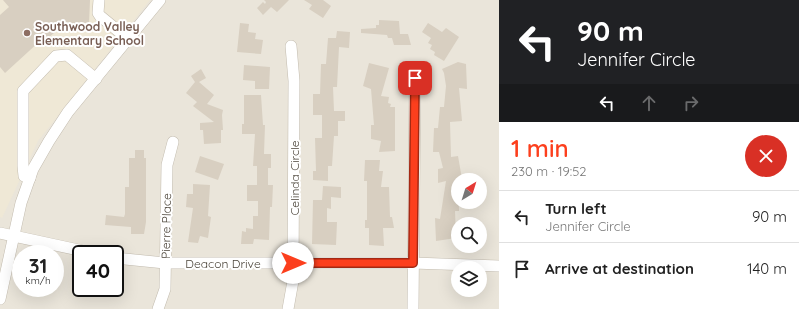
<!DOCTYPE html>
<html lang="en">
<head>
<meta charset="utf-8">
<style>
  body { margin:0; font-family:Quicksand,sans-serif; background:#f2f2f2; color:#222; height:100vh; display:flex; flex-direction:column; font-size:15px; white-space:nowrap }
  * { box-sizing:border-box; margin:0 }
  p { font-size:13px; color:#767676 }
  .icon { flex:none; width:22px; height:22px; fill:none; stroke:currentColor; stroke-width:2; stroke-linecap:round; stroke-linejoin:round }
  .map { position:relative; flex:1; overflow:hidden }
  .sheet { display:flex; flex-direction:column; background:#fff; width:300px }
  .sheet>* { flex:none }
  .banner { background:#202124; color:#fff; overflow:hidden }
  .needle { width:26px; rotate:38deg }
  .buttons { position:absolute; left:451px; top:173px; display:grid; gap:8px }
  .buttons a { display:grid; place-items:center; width:36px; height:36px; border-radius:50%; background:#fff; box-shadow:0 4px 16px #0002; font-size:20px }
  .speed { position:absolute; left:12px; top:245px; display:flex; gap:8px; font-size:20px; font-weight:700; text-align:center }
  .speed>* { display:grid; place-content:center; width:52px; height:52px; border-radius:50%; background:#fff; box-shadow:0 4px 16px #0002; line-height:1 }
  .speed small { font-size:10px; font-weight:400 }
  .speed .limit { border:2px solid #111; border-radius:6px; background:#fff; color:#111 }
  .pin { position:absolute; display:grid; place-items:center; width:34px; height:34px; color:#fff; margin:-17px; border-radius:8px; box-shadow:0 2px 6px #0006 }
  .me { position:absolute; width:44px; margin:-22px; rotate:90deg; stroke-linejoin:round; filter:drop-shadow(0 0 3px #0008) }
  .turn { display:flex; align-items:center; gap:14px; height:84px; padding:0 12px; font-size:18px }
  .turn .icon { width:52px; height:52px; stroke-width:2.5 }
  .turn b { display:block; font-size:28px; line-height:34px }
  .lanes { display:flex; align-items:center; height:38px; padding:0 12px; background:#0003; justify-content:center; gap:20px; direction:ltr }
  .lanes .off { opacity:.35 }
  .round { display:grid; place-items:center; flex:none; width:42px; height:42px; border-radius:21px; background:#f2f2f2 }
  .headline { display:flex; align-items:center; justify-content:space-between; height:68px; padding:0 12px }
  h1 { font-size:24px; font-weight:600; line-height:30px; color:#fc3f1d }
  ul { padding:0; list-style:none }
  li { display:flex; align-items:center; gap:12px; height:52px; padding:0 12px; border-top:1px solid #e0e0e0 }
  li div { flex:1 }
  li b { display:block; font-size:15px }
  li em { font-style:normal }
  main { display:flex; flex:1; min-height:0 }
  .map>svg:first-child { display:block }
</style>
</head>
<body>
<main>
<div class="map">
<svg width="499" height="309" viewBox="0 0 499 309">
  <rect width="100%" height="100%" fill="#f6f3ec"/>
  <path fill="#eae5da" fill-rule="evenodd" d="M0,0h499v309h-499zM458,180h22v22h-22zM458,224h22v22h-22zM21,254h34v34h-34zM81,254h34v34h-34zM458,268h22v22h-22z"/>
  <polygon fill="#efe8d6" points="0,0 150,0 38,141 2,218 0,217"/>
  <g fill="#d8cfc1">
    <polygon points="3,0 90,0 89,25 65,24 43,42 40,41 5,73 0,67 0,15 9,7"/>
    <polygon points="264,0 289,0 277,12 271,7 263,15 257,8 263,2 265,4 266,2"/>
    <polygon points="304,0 323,0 331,6 323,18 309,9 312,5"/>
    <polygon points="379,20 399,21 400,34 408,34 411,45 394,45 392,38 388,38 387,35 361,33 361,29 376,28 376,25 379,25"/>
    <polygon points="240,23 249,24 248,32 256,33 255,39 263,40 261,54 237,52"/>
    <polygon points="428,23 442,32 446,28 459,37 444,61 434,55 435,52 430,49 432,45 428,43 431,38 422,32"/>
    <polygon points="337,31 350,32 349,48 339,47 337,87 333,87 334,111 345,111 345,121 338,121 338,136 334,136 332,166 328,166 328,181 313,180 313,171 316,171 315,138 322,138 322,115 313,115 313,94 320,94 321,64 326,64 328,38 336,38"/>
    <polygon points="458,62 466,64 467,89 459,88 462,121 450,122 451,157 458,156 462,179 458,180 459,211 455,211 456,238 436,241 435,218 440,219 446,181 438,183 438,169 443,168 439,152 433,152 434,128 438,128 440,107 444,107 446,86 444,73 442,69"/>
    <polygon points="369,63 389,68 381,96 389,97 388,103 391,104 390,107 395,107 395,151 379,152 381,141 371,139 371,125 374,125 371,89 363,86"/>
    <polygon points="244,65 270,67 269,89 255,89 255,81 243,80"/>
    <polygon points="201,69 206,78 199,82 214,95 207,104 223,110 222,115 223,130 221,130 221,143 204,144 203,130 200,130 200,123 214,122 193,106 197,102 186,93 195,82 191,76"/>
    <polygon points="244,95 261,95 263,125 265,125 264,154 271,154 271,168 268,168 268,185 273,185 272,207 270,207 269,240 254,239 253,244 241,244 242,231 246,232 246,228 253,229 253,216 258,216 258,201 247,201 247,185 257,185 257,166 253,166 255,134 242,134 242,124 244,124"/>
    <polygon points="135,150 144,150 144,158 146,158 146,222 144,234 131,234 131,227 105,225 106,215 124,217 125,214 125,187 129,187 129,158 135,158"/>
    <polygon points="200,156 224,164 218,180 195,172"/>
    <polygon points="365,160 380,160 379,171 383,171 381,187 389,187 390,217 392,217 394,228 383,228 384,246 369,245 369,228 365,228 365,220 367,220 367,181 364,181"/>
    <polygon points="193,184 210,185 208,216 211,217 208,238 200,236 198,243 188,242 193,208 186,207 187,194 193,194"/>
    <polygon points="323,186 341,187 341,198 331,197 331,209 327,208 327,222 337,222 336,245 312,244 313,200 322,200"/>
  </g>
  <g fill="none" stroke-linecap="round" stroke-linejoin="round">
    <g stroke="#c2bbae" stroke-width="12">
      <g id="minor">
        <polyline points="99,0 98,13 100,16 128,39"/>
        <polyline points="30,178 24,176 23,166 23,91 56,56 67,55 96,79"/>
        <polyline points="0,233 97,254"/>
        <polyline points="115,258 165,263 413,263 499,266"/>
        <polyline points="0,299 21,203 33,169 49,141 68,112 160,0"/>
        <polyline points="158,309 165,289 167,165 173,142"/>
        <polyline points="288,309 293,281 294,81 291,46"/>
        <polyline points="413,309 415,78"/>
      </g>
    </g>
    <use href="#minor" stroke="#fff" stroke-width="11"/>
  </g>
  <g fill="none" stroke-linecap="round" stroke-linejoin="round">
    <g stroke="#a42913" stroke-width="10">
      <polyline id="route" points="293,263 413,263 415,78"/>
    </g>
    <use href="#route" stroke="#fc3f1d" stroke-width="7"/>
  </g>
  <circle fill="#8d6e63" stroke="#fff" stroke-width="1.5" cx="27" cy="33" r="4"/>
  <g text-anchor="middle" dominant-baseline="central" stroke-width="4" stroke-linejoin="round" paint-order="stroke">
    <g font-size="12" font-weight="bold" fill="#785e54" stroke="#fff" text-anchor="start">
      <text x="35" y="26">Southwood Valley<tspan x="35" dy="14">Elementary School</tspan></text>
    </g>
    <g font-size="12" fill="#4b4439" stroke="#fff">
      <text transform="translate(294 178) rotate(-90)">Celinda Circle</text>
      <text transform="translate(166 226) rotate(-89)">Pierre Place</text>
      <text x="223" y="263">Deacon Drive</text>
    </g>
  </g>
</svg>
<div class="buttons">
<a><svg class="needle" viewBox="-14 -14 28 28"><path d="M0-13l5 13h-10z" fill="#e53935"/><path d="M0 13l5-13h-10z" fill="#767676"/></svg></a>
<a><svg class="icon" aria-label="search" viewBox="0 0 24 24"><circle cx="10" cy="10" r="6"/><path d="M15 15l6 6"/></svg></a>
<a><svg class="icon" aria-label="layers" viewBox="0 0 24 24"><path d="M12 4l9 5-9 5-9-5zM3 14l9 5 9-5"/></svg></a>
</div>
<div class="speed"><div>31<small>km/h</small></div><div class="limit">40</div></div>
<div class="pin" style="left:415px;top:78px;background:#d93025"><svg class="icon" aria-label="arrive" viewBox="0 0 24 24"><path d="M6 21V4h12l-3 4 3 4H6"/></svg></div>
<svg class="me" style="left:293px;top:263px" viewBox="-20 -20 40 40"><circle r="19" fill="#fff"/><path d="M0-13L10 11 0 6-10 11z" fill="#fc3f1d"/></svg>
</div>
<section class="sheet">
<div class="banner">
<div class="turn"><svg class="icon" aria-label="left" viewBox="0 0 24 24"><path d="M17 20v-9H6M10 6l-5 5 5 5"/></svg><div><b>90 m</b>Jennifer Circle</div></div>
<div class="lanes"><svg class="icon" aria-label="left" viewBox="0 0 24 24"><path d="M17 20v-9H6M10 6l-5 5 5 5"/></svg><svg class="icon off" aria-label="ahead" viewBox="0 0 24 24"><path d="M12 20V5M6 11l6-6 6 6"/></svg><svg class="icon off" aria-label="right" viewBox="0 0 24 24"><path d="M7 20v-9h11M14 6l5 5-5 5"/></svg></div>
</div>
<div class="headline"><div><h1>1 min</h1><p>230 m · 19:52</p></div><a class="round" style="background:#d93025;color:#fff"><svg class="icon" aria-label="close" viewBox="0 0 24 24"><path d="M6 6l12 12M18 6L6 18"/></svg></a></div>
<ul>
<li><svg class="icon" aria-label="left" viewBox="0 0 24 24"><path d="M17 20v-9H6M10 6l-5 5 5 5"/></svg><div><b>Turn left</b><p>Jennifer Circle</p></div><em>90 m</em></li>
<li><svg class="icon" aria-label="arrive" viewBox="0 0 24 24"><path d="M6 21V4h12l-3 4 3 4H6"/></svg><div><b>Arrive at destination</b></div><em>140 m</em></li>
</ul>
</section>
</main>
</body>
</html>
